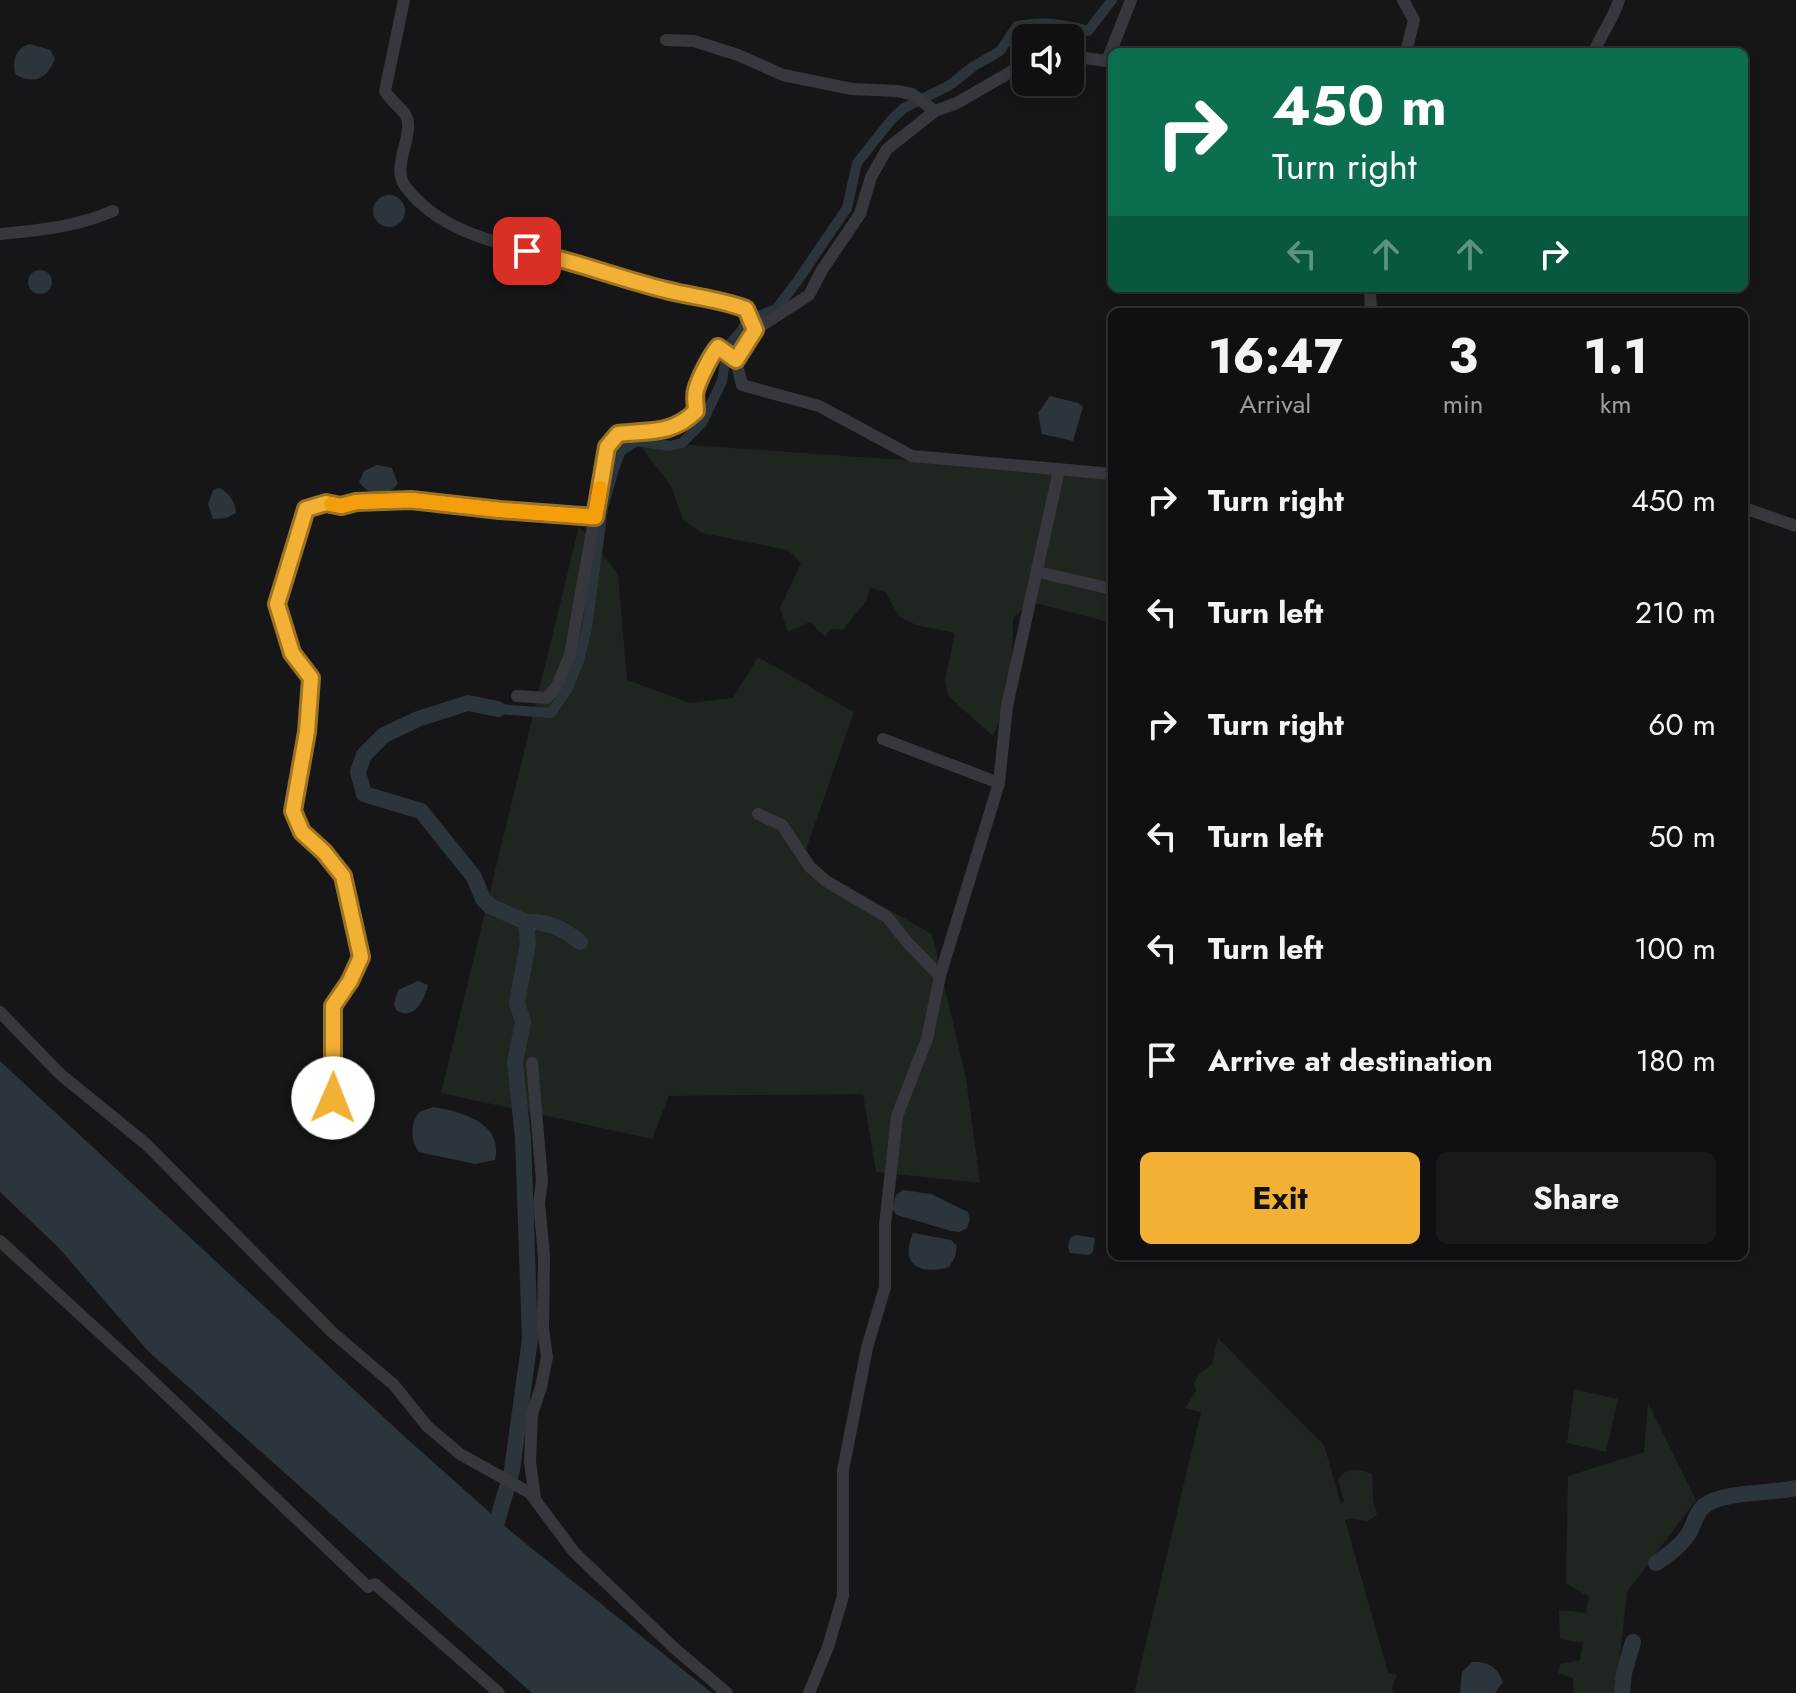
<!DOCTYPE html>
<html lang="en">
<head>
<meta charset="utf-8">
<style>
  body { margin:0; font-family:Jost,sans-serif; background:#19191b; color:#f1f3f6; height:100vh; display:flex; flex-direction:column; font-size:30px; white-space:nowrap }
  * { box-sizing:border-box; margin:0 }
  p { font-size:26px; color:#9c9d9f }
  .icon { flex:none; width:44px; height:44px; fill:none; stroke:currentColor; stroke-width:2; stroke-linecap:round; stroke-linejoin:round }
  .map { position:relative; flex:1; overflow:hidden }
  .details { position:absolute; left:1108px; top:308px; width:640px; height:952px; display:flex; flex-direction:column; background:#101012; border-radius:12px; box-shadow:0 4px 12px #0003,0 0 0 2px #303032 }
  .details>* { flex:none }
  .top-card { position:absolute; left:1108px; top:48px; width:640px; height:244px; border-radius:12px; box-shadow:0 4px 12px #0003,0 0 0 2px #303032; background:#0b6e4f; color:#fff; overflow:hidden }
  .tools { position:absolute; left:1012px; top:24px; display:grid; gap:16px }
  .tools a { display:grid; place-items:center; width:72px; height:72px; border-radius:12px; background:#101012; box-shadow:0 4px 12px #0003,0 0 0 2px #303032; font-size:40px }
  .pin { position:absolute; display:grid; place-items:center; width:68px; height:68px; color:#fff; margin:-34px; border-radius:16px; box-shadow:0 4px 12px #0006 }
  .me { position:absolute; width:88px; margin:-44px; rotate:1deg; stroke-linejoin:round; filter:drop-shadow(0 0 6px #0008) }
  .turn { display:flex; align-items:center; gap:28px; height:168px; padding:0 32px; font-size:36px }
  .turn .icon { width:104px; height:104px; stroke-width:2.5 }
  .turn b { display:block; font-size:56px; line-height:68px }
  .lanes { display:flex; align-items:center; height:76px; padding:0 32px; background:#0003; justify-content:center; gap:40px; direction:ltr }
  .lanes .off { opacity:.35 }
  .eta { display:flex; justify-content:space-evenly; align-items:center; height:136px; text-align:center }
  .eta b { font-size:48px; font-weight:700; line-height:56px }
  .button { display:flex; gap:16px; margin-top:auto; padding:16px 32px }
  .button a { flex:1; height:92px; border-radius:12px; background:#f2b134; color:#111; font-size:32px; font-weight:700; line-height:92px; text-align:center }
  .button a+a { background:#19191b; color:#f1f3f6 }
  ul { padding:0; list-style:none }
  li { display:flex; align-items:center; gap:24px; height:112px; padding:0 32px }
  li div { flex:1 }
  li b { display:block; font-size:30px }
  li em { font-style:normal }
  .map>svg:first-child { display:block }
</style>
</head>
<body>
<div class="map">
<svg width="1796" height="1693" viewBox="0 0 1796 1693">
  <rect width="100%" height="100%" fill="#161618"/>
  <g fill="#1e261f">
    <polygon points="636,441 1112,475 1112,623 1031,602 1013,618 1011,691 993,736 948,696 945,680 955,633 916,625 899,616 885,592 870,588 866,601 843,630 830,629 825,637 810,622 788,632 780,608 801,563 788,550 702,533 683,520 671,486"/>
    <polygon points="579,526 618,574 627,680 690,703 733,698 758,657 854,712 802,861 932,934 966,1078 980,1183 876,1172 863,1094 669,1096 652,1139 441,1093"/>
    <path d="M1218,1338l106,107 17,59 3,-3 -6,-22c8,-12 21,-10 34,-5l1,26 4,15 -9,6 -16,-2 -7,1 43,152 9,3 -5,13 2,5h-260l67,-281 -16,-4 11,-17 -2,-8 5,-9 13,-10z"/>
    <polygon points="1574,1389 1618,1399 1606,1452 1567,1443"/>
    <polygon points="1648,1403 1696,1500 1627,1592 1616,1693 1573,1693 1573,1678 1558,1673 1560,1664 1580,1660 1583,1643 1560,1639 1559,1610 1586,1613 1589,1597 1566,1583 1568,1476 1644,1452"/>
  </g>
  <g fill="#2c353c">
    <path d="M30,44l20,6 5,8c-7,20 -19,27 -39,17 -5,-13 0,-28 14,-31z"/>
    <circle cx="389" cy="211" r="16"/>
    <circle cx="40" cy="282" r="12"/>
    <polygon points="1050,396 1078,403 1083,407 1073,441 1042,434 1038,413"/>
    <path d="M377,465l15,3 6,16c-15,15 -26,14 -39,-2l5,-11z"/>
    <path d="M219,488c9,3 17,15 17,25l-10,5 -13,1 -5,-15 5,-14z"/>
    <path d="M418,981l10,4c-4,16 -14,36 -32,25l-2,-6 4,-14z"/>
    <polygon points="0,1061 406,1438 514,1534 712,1693 532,1693 148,1351 58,1247 0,1192"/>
    <path d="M433,1107c30,5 70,16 62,53l-20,4 -56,-12c-9,-12 -9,-27 0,-40z"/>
    <polygon points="903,1190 931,1194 968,1212 970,1220 967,1228 959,1232 951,1231 897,1215 892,1209 896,1195"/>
    <path d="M913,1233l38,7 6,6 -2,11 -6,10c-28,8 -50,-1 -36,-34z"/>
    <polygon points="1076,1235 1095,1238 1093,1252 1089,1255 1070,1253 1068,1246 1070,1238"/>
    <path d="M1472,1662c16,-1 25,5 31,20l-8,11h-35l2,-21z"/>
  </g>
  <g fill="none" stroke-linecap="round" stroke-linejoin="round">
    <path stroke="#2c353c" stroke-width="10" d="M498,709l53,4 16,-23 12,-29 8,-33 16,-120 12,-42 6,-15 15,-10 34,5 12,-3 20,-20 20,-42 6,-35 14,-16 4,-9 30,-12 20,-26 51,-75 10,-45 35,-44 12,-11 46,-23 24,-19 26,-15 17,-25c26,-5 46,-2 71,5l24,-31"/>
    <g stroke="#2c353c" stroke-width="16">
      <path d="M526,922c23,-1 36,6 54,20"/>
      <polyline points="492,1539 512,1470 530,1339 523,1138 515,1062 523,1022 517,1003 528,943 526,922 490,906 483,899 474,877 421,811 364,794 358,772 364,755 384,735 418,719 468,703 498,709"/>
      <path d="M1656,1563c13,-9 24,-16 33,-30 5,-8 7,-21 15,-27 18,-15 67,-12 92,-18"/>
      <polyline points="1622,1693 1624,1673 1633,1642"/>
    </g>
    <g stroke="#37383d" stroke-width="12">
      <path d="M404,0l-19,91c5,9 15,16 20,23 12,18 -15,52 0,72 36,49 102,59 157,73 36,9 70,24 106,32 27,6 52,8 78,18l9,21"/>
      <polyline points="1403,0 1414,20 1406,52"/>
      <polyline points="666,40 694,41 738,55 783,75 852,89 897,91 912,94 935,111"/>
      <path d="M1594,52c7,-18 20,-34 25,-52"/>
      <polyline points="1070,56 1107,61 1131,0"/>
      <polyline points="1026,63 957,103 935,111 887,149 871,177 860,214 822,270 809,295 755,330 736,360 742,385 819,406 912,456 1112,474"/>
      <path d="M0,234c40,-4 76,-7 113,-23"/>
      <polyline points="1370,288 1371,312"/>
      <polyline points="1744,508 1796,526"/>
      <polyline points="1038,572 1112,589"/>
      <path d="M517,696l30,2 10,-12 13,-31 37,-208 11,-13c32,-4 54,1 78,-23 -1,-22 7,-48 22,-64l18,13"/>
      <polyline points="883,739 999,783"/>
      <polyline points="758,814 782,825 810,867 826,881 887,917 907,942 940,976"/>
      <polyline points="0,1012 60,1074 146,1144 332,1332 394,1385 427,1426 460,1454 530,1493 574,1552 673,1647 727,1693"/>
      <polyline points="532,1063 542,1181 539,1203 544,1256 543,1329 547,1357 541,1387 532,1414 530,1462 535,1498"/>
      <polyline points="333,1098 333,1006 350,981 361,957 343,876 324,852 302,832 293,811 299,767 307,732 311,678 292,653 277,604 306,509 326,503 341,506 356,502 411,500 500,510 595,517"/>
      <polyline points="0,1241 144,1373 368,1587 375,1584 499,1693"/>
      <polyline points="809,1693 828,1647 843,1596 843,1470 867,1348 885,1287 885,1225 897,1116 927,1039 940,976 999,783 1007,706 1059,470"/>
    </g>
  </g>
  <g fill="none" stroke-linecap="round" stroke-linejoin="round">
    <g stroke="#9d7322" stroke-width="20">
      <path id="route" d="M333,1098v-92l17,-25 11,-24 -18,-81 -19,-24 -22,-20 -9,-21 14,-79 4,-54 -19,-25 -15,-49 29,-95 20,-6 15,3 15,-4 55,-2 89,10 95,7 12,-70 11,-13c32,-4 54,1 78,-23 0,-7 -2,-15 0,-21 3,-11 15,-35 22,-43l18,13 19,-30 -9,-21c-26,-10 -53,-12 -80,-19 -46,-11 -91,-29 -139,-39"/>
    </g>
    <use href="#route" stroke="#f2b134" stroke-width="14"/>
    <polyline stroke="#f59e0b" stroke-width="14" points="331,504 341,506 356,502 411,500 500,510 595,517 600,488"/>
  </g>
</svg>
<div class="tools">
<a><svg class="icon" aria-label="sound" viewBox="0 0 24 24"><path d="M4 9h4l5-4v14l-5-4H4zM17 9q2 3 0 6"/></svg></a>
</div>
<div class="pin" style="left:527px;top:251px;background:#d93025"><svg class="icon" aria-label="arrive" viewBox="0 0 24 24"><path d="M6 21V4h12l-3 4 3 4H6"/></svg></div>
<svg class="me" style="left:333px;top:1098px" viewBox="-20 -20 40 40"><circle r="19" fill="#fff"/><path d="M0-13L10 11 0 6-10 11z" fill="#f2b134"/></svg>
<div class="top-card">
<div class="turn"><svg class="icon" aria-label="right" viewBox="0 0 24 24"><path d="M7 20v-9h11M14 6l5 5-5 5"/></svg><div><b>450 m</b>Turn right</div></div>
<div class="lanes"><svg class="icon off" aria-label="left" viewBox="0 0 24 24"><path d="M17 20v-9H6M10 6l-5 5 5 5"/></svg><svg class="icon off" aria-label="ahead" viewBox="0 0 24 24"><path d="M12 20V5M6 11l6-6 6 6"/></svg><svg class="icon off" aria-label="ahead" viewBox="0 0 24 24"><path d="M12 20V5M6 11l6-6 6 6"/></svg><svg class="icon" aria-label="right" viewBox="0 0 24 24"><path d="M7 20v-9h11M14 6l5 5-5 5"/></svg></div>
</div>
<section class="details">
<div class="eta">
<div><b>16:47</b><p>Arrival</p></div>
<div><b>3</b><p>min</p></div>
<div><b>1.1</b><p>km</p></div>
</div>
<ul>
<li><svg class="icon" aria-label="right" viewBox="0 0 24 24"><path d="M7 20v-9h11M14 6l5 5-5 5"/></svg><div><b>Turn right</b></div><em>450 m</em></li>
<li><svg class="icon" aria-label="left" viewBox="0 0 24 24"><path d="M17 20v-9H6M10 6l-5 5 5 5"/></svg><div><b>Turn left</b></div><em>210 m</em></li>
<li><svg class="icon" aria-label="right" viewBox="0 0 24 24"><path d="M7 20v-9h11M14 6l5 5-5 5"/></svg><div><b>Turn right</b></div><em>60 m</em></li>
<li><svg class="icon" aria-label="left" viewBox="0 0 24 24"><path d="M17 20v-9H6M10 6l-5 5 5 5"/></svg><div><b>Turn left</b></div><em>50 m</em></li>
<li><svg class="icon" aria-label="left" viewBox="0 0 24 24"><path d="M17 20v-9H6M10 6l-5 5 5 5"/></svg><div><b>Turn left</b></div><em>100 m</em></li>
<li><svg class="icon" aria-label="arrive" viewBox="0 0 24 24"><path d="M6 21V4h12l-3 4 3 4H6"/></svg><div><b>Arrive at destination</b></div><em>180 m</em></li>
</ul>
<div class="button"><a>Exit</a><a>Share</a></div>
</section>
</div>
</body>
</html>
